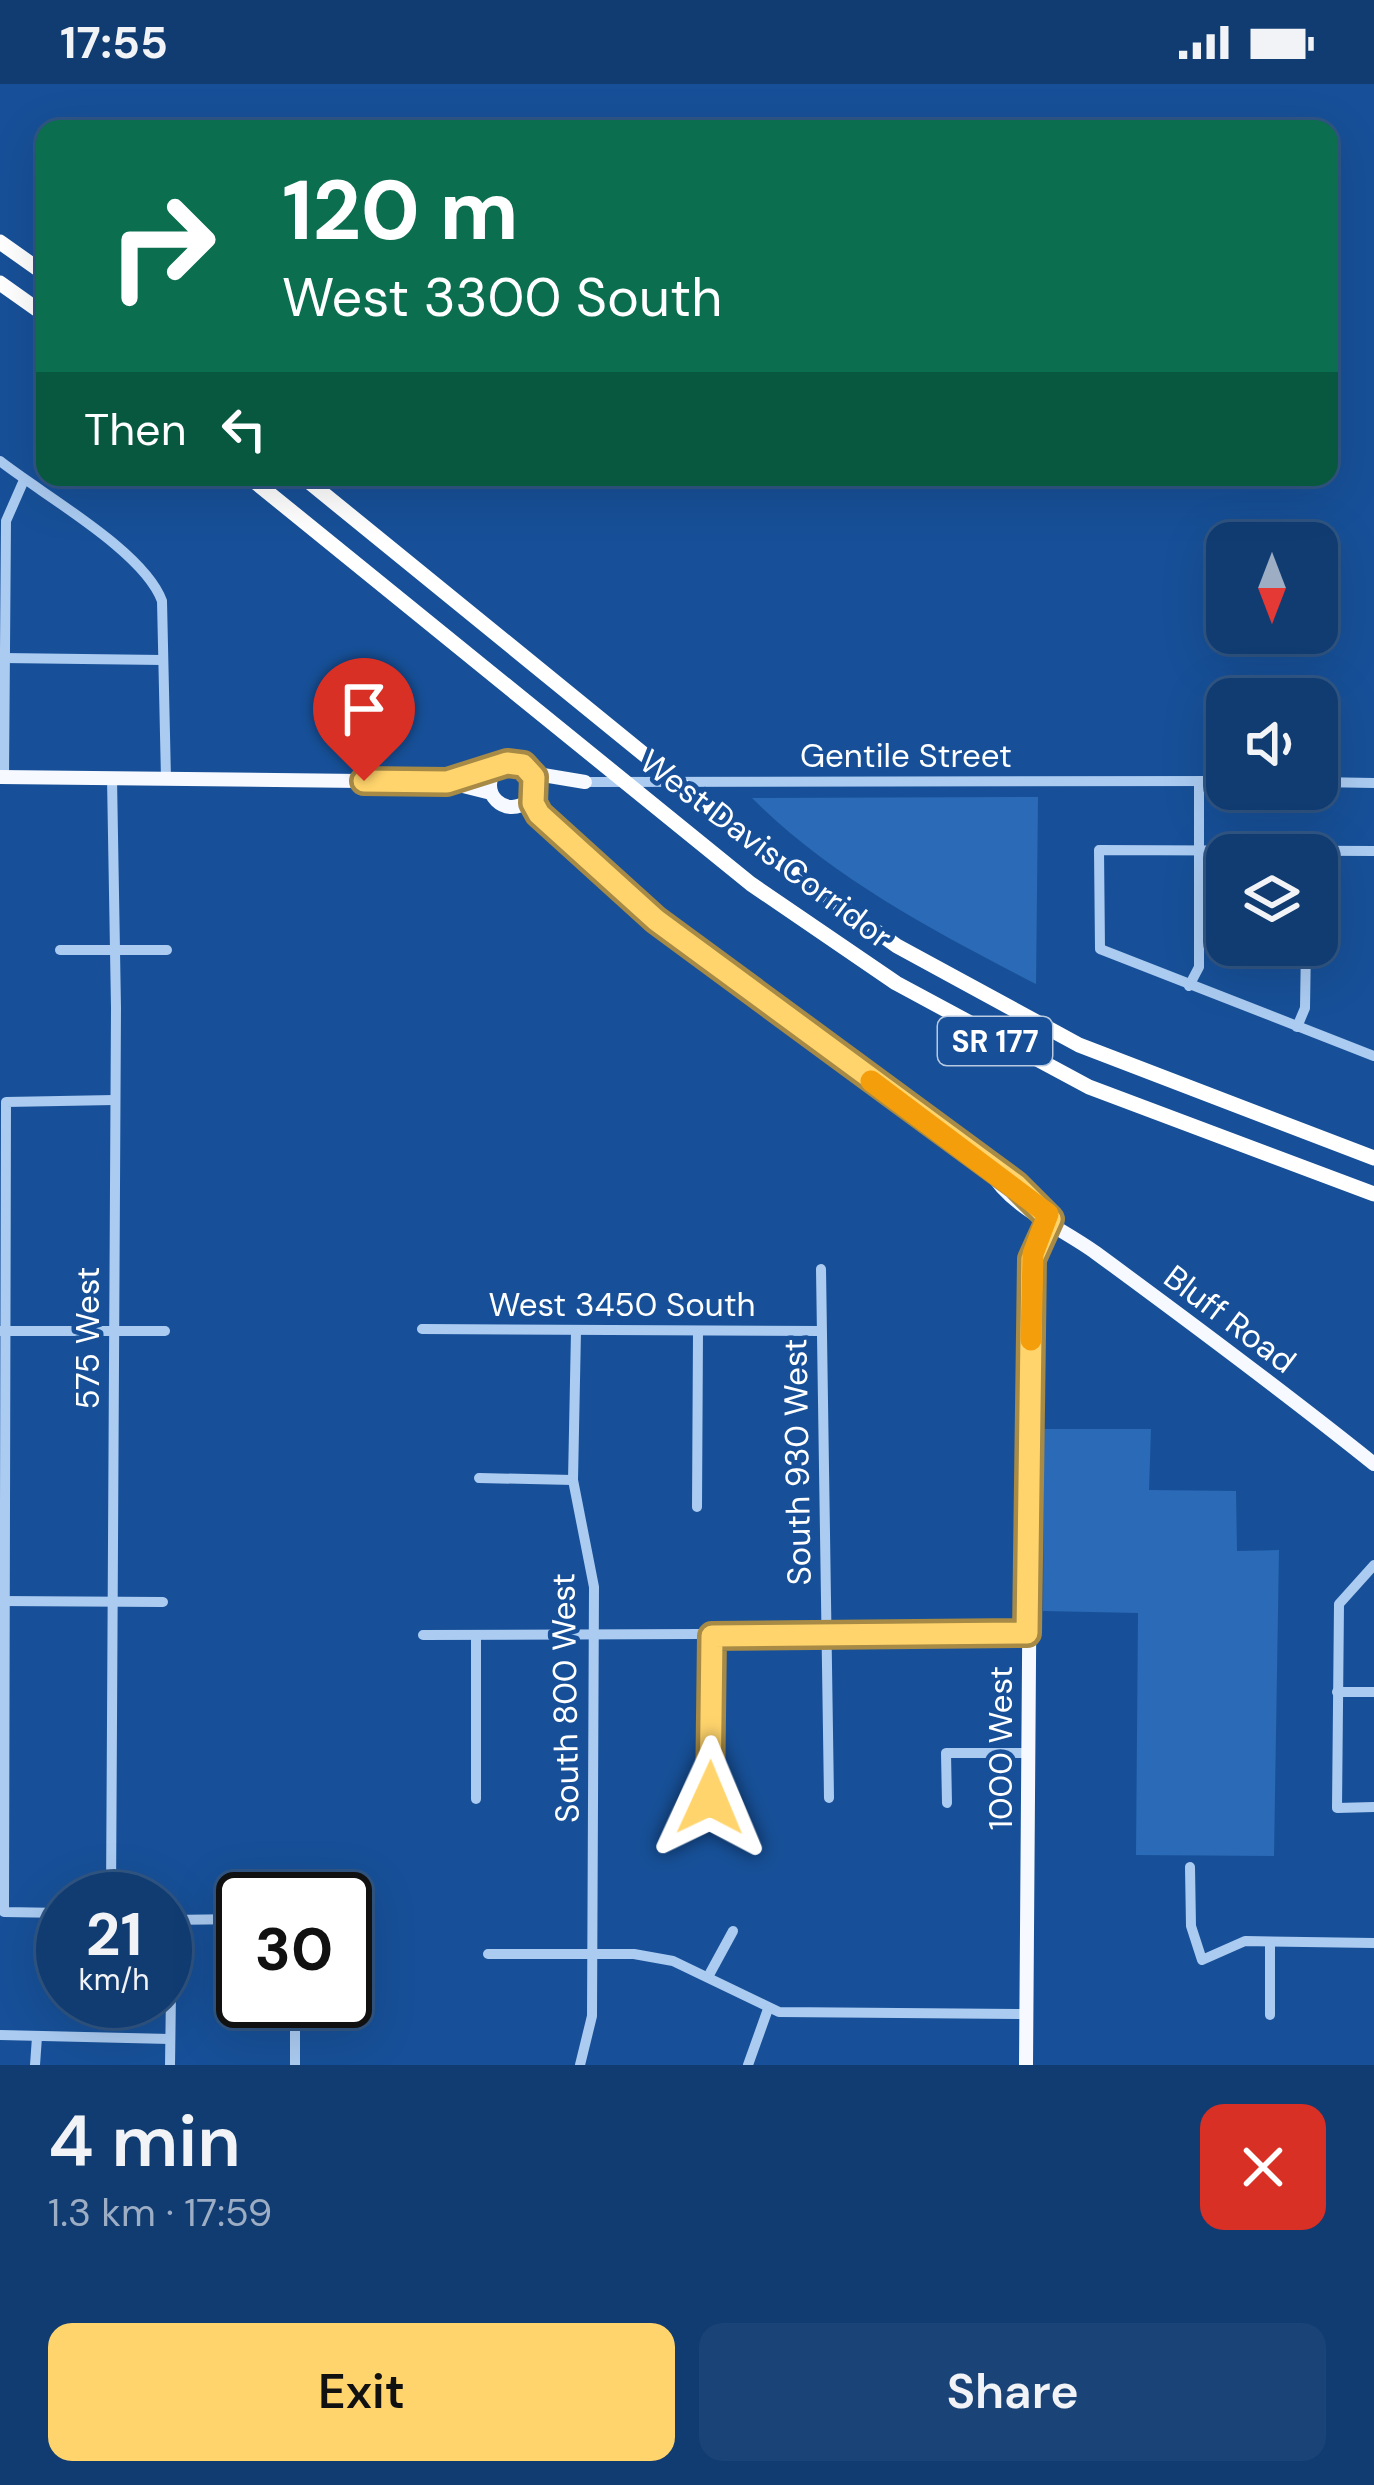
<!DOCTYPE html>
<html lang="en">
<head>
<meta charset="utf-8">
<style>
  body { margin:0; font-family:"DM Sans",sans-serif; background:#1a4377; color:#f1f3f6; height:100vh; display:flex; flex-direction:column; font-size:45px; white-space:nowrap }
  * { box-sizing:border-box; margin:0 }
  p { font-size:39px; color:#9cadc4 }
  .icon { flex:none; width:66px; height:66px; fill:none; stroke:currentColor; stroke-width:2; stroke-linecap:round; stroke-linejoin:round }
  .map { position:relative; height:1981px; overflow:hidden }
  .side { display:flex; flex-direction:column; background:#113c72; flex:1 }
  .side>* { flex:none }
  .banner { position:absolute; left:36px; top:36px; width:1302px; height:366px; border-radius:24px; box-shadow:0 12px 48px #0002,0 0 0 3px #305684; background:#0b6e4f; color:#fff; overflow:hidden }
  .needle { width:78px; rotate:180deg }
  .tools { position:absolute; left:1206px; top:438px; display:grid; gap:24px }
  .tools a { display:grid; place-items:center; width:132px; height:132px; border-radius:24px; background:#113c72; box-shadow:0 12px 48px #0002,0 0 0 3px #305684; font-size:60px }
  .speed { position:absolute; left:36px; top:1788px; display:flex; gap:24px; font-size:60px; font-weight:700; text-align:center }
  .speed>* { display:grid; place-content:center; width:156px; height:156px; border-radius:50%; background:#113c72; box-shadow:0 12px 48px #0002,0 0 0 3px #305684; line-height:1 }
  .speed small { font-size:30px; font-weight:400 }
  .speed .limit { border:6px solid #111; border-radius:18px; background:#fff; color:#111 }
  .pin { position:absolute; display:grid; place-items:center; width:102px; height:102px; color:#fff; margin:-123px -51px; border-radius:50% 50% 50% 0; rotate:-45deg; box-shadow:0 0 12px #0007 }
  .pin .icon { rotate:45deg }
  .me { position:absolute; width:132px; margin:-66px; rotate:1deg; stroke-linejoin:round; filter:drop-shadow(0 0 9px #0008) }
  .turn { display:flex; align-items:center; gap:42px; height:252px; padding:0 48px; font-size:54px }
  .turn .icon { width:156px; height:156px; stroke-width:2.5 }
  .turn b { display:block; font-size:84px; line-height:102px }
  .then { display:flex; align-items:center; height:114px; padding:0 48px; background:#0003; gap:24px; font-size:45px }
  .round { display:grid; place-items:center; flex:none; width:126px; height:126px; border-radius:24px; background:#1a4377 }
  .head { display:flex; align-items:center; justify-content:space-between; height:204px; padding:0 48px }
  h1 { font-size:72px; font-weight:600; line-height:90px }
  .cta { display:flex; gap:24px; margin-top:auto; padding:24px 48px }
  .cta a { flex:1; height:138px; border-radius:24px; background:#ffd46c; color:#111; font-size:48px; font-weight:600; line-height:138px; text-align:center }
  .cta a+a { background:#1a4377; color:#f1f3f6 }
  .status { display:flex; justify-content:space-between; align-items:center; height:84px; padding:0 60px; background:#113c72; direction:ltr }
  .status svg { height:33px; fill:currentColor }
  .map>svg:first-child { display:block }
</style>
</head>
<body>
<div class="status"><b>17:55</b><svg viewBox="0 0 49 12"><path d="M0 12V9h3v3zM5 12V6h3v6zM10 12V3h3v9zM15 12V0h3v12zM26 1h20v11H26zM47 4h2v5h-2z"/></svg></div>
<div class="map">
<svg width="1374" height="1981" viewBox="0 0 1374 1981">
  <rect width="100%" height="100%" fill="#175098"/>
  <g fill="#2b6ab6">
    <path d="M1038,713l-2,187c-99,-51 -204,-106 -284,-186z"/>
    <polygon points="1044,1345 1151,1345 1149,1406 1236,1407 1237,1467 1279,1466 1274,1772 1136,1771 1138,1529 1043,1527"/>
  </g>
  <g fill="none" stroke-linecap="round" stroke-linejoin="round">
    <g stroke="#abcbf1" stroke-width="10">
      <path d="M0,377c43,34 144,90 162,140l4,178"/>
      <polyline points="3,574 163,576"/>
      <polyline points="4,693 6,437 24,396"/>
      <polyline points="585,698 1227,697"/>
      <polyline points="1317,698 1374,699"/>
      <polyline points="1374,767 1099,766 1100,865 1374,972"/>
      <polyline points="60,866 167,866"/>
      <polyline points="1189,902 1199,883 1199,697"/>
      <polyline points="1297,943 1305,924 1306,861"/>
      <polyline points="821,1185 829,1714"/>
      <polyline points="422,1245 821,1247"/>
      <polyline points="1,1247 165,1247"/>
      <polyline points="576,1247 573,1396 594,1503 592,1932 580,1981"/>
      <polyline points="479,1394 573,1396"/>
      <polyline points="697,1423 698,1248"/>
      <polyline points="1374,1481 1339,1520 1337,1724 1374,1723"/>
      <polyline points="0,1517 163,1518"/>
      <polyline points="423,1551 1027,1549"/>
      <polyline points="1337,1608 1374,1608"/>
      <polyline points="710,1714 712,1552"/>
      <polyline points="476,1715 476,1551"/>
      <polyline points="947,1719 946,1669 1027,1669"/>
      <polyline points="1190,1783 1191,1842 1202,1876 1245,1857 1374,1859"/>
      <polyline points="111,1815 116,924 112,694"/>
      <polyline points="63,1829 4,1828 6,1018 114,1016"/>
      <polyline points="168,1836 243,1835"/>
      <polyline points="345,1837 352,1838"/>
      <polyline points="488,1870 634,1870 673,1877 779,1928 1025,1930"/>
      <polyline points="709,1891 733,1847"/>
      <polyline points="1270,1931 1270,1859"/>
      <polyline points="0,1951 170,1955"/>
      <polyline points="35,1981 37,1953"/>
      <polyline points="170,1981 172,1836"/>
      <polyline points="295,1981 295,1917"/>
      <polyline points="748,1981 768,1925"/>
    </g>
    <g stroke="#f6f9ff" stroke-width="14">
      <circle cx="512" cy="701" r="22"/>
      <polyline points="531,689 585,698"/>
      <polyline points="0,693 447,698 491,709"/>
      <path d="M532,712c11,58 412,341 484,389l34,34"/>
      <path d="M990,1086c19,37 72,58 106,83 94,69 187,138 278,211"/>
      <polyline points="1026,1981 1032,1175 1050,1135"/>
    </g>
    <g stroke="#fff" stroke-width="15">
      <polyline points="0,158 45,190"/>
      <polyline points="0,199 45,231"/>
      <polyline points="249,393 751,800 896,899 1089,1003 1374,1110"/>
      <polyline points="303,393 759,764 897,862 1079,961 1374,1074"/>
    </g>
  </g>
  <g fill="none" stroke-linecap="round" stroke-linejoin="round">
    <g stroke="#a68a46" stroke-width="30">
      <polyline id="route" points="364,697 447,698 507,679 523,681 534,693 533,719 539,730 656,836 1016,1101 1050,1135 1032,1175 1027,1549 712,1552 710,1714"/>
    </g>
    <use href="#route" stroke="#ffd46c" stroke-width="21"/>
    <polyline stroke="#f59e0b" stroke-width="21" points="871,997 1048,1130 1033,1170 1031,1256"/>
  </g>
  <g text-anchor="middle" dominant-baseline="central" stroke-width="9" stroke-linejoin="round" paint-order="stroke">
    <rect fill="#175098" stroke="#b9cae0" stroke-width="3" x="938" y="933" width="114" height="48" rx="9"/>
    <g font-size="30" font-weight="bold" fill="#fff">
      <text x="995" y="957">SR 177</text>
    </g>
    <g font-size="33" fill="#fff" stroke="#175098">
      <text x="906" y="671">Gentile Street</text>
      <text transform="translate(766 765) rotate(37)">West Davis Corridor</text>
      <text x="622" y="1220">West 3450 South</text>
      <text transform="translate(1230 1235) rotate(37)">Bluff Road</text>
      <text transform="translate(87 1254) rotate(-90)">575 West</text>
      <text transform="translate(797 1378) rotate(-91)">South 930 West</text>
      <text transform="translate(565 1614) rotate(-91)">South 800 West</text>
      <text transform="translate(1000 1664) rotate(-90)">1000 West</text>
    </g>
  </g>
</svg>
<div class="tools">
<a><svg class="needle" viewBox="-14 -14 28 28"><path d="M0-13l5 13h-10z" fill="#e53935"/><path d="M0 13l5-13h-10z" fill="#9cadc4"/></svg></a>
<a><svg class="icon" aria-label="sound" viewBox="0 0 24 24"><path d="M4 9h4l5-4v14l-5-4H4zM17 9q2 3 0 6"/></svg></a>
<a><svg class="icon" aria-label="layers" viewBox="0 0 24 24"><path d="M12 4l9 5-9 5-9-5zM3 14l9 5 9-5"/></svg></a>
</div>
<div class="speed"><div>21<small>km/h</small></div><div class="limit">30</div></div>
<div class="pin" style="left:364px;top:697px;background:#d93025"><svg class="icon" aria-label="arrive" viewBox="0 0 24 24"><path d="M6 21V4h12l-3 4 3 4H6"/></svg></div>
<svg class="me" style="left:710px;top:1714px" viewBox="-20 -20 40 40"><path d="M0-17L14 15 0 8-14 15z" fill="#ffd46c" stroke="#fff" stroke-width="4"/></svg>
<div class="banner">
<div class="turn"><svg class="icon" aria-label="right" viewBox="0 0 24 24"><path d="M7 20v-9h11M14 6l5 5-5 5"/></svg><div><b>120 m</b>West 3300 South</div></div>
<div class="then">Then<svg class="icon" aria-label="left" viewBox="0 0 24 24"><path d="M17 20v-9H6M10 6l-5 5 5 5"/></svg></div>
</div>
</div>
<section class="side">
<div class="head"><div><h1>4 min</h1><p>1.3 km · 17:59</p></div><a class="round" style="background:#d93025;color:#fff"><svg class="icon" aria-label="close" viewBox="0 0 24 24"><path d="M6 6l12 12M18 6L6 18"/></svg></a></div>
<div class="cta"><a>Exit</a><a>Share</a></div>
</section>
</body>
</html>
